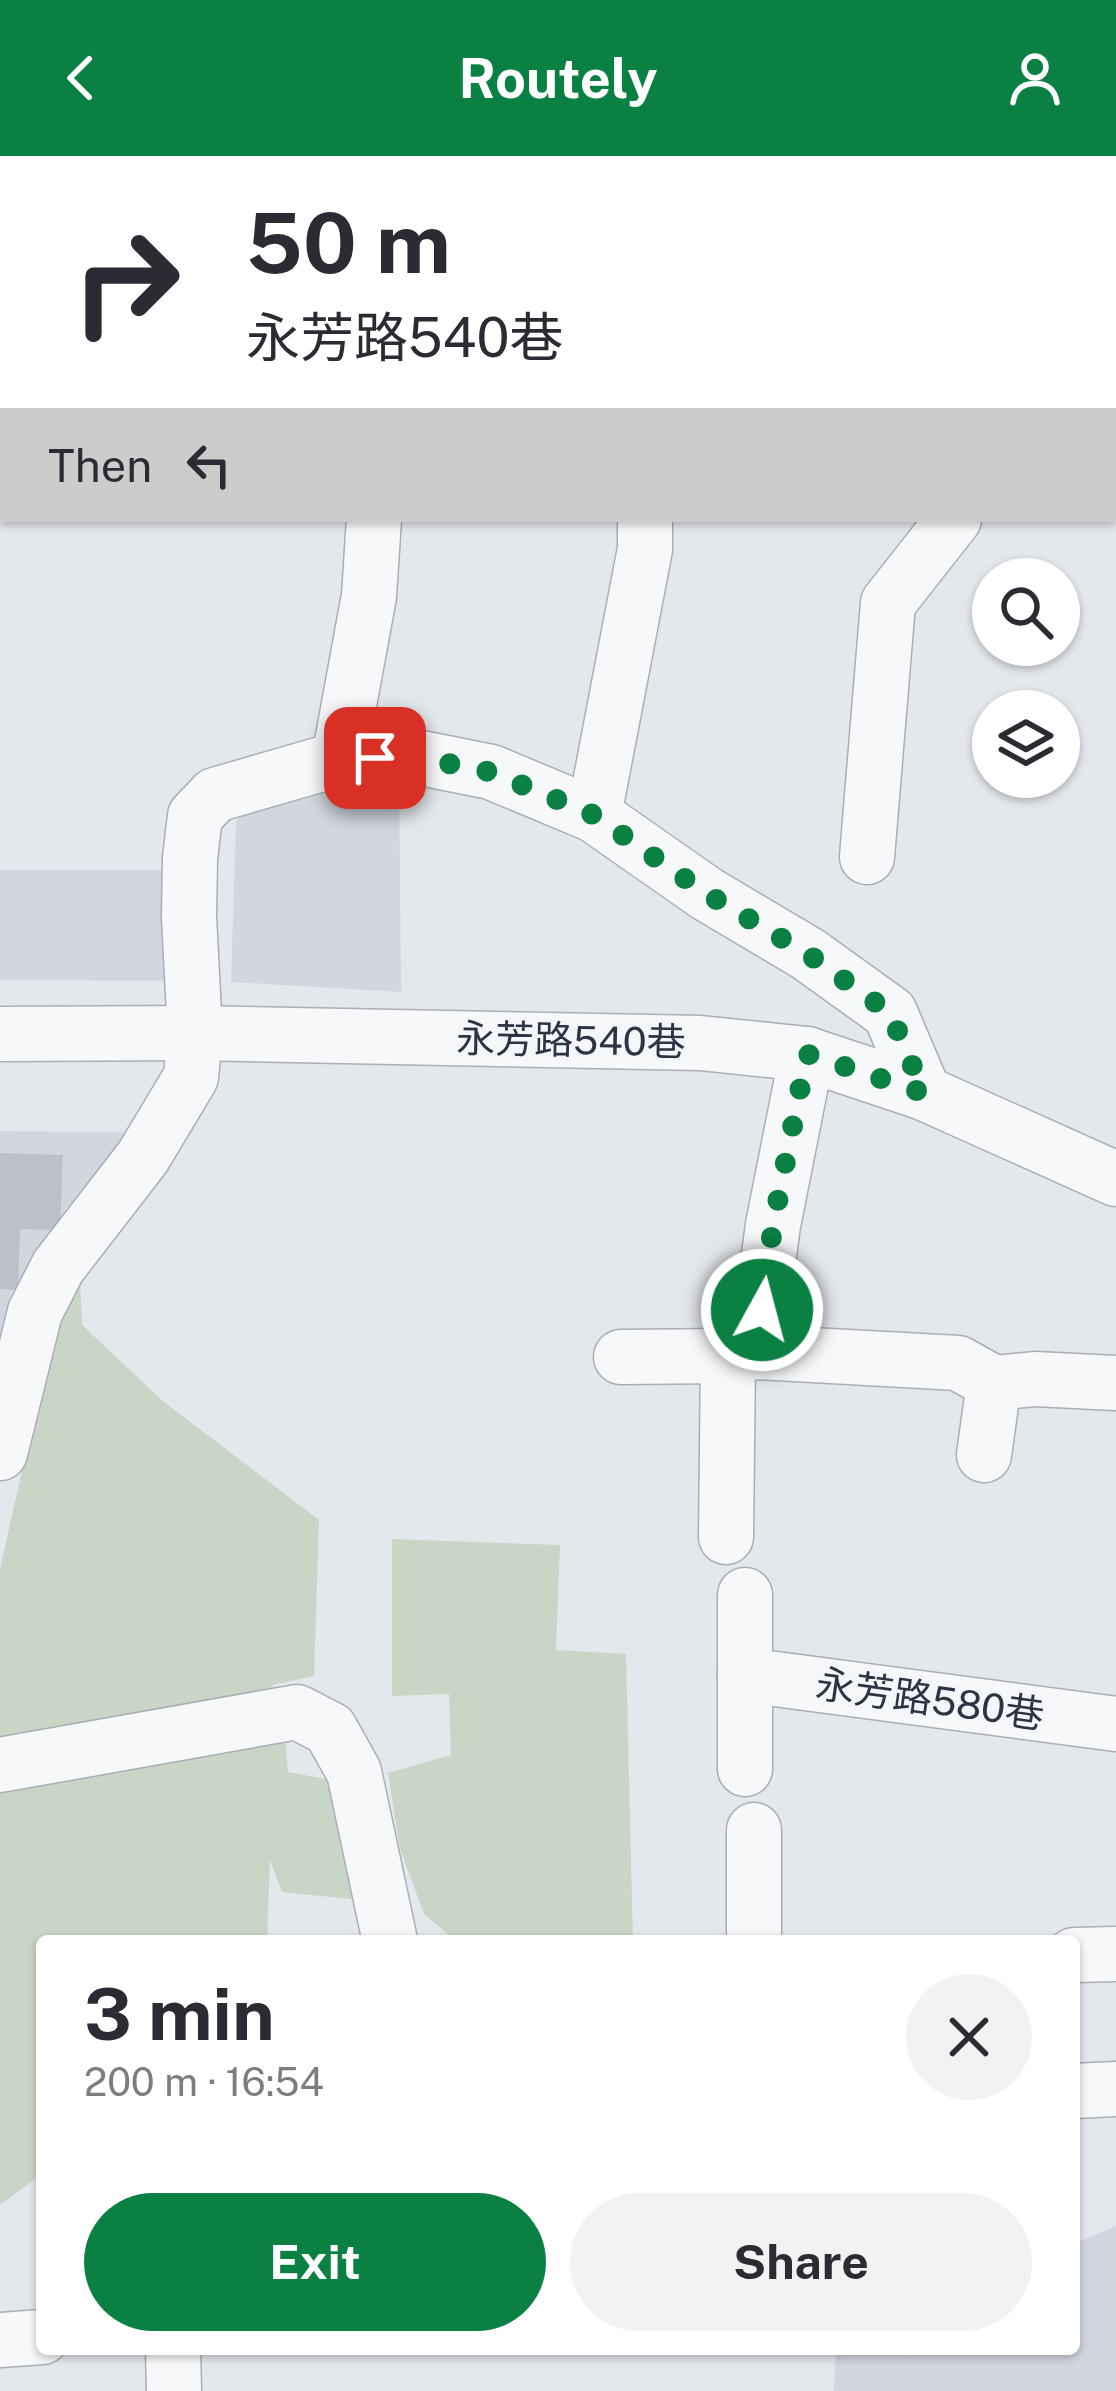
<!DOCTYPE html>
<html lang="en">
<head>
<meta charset="utf-8">
<style>
  body { margin:0; font-family:"Public Sans","Noto Sans TC",sans-serif; background:#f2f2f3; color:#2b2b33; height:100vh; display:flex; flex-direction:column; font-size:45px; white-space:nowrap }
  * { box-sizing:border-box; margin:0 }
  p { font-size:39px; color:#7c7c81 }
  .icon { flex:none; width:66px; height:66px; fill:none; stroke:currentColor; stroke-width:2; stroke-linecap:round; stroke-linejoin:round }
  .map { position:relative; flex:1; overflow:hidden }
  .panel { position:absolute; left:36px; top:1779px; width:1044px; height:420px; display:flex; flex-direction:column; background:#fff; border-radius:12px; box-shadow:0 3px 9px #0004 }
  .panel>* { flex:none }
  .hud { position:absolute; left:0px; top:0px; width:1116px; height:366px; box-shadow:0 3px 9px #0004; background:#fff; color:#2b2b33; overflow:hidden }
  .buttons { position:absolute; left:972px; top:402px; display:grid; gap:24px }
  .buttons a { display:grid; place-items:center; width:108px; height:108px; border-radius:50%; background:#fff; box-shadow:0 3px 9px #0004; font-size:60px }
  .pin { position:absolute; display:grid; place-items:center; width:102px; height:102px; color:#fff; margin:-51px; border-radius:24px; box-shadow:0 6px 18px #0006 }
  .me { position:absolute; width:132px; margin:-66px; rotate:7deg; stroke-linejoin:round; filter:drop-shadow(0 0 9px #0008) }
  .turn { display:flex; align-items:center; gap:42px; height:252px; padding:0 48px; font-size:54px }
  .turn .icon { width:156px; height:156px; stroke-width:2.5 }
  .turn b { display:block; font-size:84px; line-height:102px }
  .then { display:flex; align-items:center; height:114px; padding:0 48px; background:#0003; gap:24px; font-size:45px }
  .round { display:grid; place-items:center; flex:none; width:126px; height:126px; border-radius:63px; background:#f2f2f3 }
  .head { display:flex; align-items:center; justify-content:space-between; height:204px; padding:0 48px }
  h1 { font-size:72px; font-weight:700; line-height:90px }
  .primary-button { display:flex; gap:24px; margin-top:auto; padding:24px 48px }
  .primary-button a { flex:1; height:138px; border-radius:72px; background:#0b8043; color:#fff; font-size:48px; font-weight:700; line-height:138px; text-align:center }
  .primary-button a+a { background:#f2f2f3; color:#2b2b33 }
  header { display:flex; justify-content:space-between; align-items:center; height:156px; padding:0 48px; background:#0b8043; color:#fff; font-size:54px; font-weight:700 }
  .map>svg:first-child { display:block }
</style>
</head>
<body>
<header><svg class="icon" aria-label="back" viewBox="0 0 24 24"><path d="M15 5l-7 7 7 7"/></svg>Routely<svg class="icon" aria-label="person" viewBox="0 0 24 24"><circle cx="12" cy="8" r="4"/><path d="M4 21q1-7 8-7t8 7"/></svg></header>
<div class="map">
<svg width="1116" height="2235" viewBox="0 0 1116 2235">
  <rect width="100%" height="100%" fill="#e4e7ec"/>
  <g fill="#d2d6de">
    <polygon points="399,607 401,836 231,826 236,667 248,643"/>
    <polygon points="0,714 204,714 203,825 0,824"/>
    <polygon points="0,975 162,977 67,1051 10,1139 9,1188 0,1205"/>
    <polygon points="1116,2070 1116,2235 834,2235 836,2193 897,2193 912,2200 917,2193 1074,2193 1074,2088"/>
  </g>
  <g fill="#c9d6c5">
    <polygon points="80,1125 82,1169 164,1246 319,1364 314,1520 273,1529 272,1569 284,1570 288,1616 347,1627 360,1744 282,1736 270,1704 267,1785 42,1785 42,2018 0,2049 0,1413 57,1159"/>
    <polygon points="392,1383 560,1389 556,1494 626,1498 633,1785 455,1784 424,1758 400,1693 388,1617 451,1599 449,1538 392,1540"/>
  </g>
  <polygon fill="#bbc0ca" points="0,997 63,999 60,1074 20,1073 18,1134 0,1133"/>
  <g fill="none" stroke-linecap="round" stroke-linejoin="round">
    <g stroke="#a9aeb7" stroke-width="57">
      <g id="minor">
        <polyline points="938,0 939,3"/>
        <polyline points="401,3 401,0"/>
        <polyline points="687,3 687,0"/>
        <polyline points="1069,3 1088,0"/>
        <polyline points="339,603 369,440 374,363"/>
        <polyline points="594,659 645,393 645,363"/>
        <polyline points="867,701 888,447 954,363"/>
        <polyline points="0,878 195,877 700,887 807,898 924,937 1116,1023"/>
        <polyline points="756,1196 773,1069 807,898"/>
        <polyline points="621,1201 728,1200 756,1196 958,1207 994,1227 984,1299"/>
        <polyline points="994,1227 1035,1223 1116,1227"/>
        <polyline points="0,1297 35,1156 58,1111 143,1001 191,921 195,877 189,761 190,702 195,660 215,639 339,603 411,600 491,616 594,659 707,738 808,798 890,857 924,937"/>
        <polyline points="726,1381 728,1200"/>
        <polyline points="745,1519 1116,1568"/>
        <polyline points="0,1609 297,1556 330,1573 354,1616 390,1785"/>
        <polyline points="745,1613 745,1439"/>
        <polyline points="754,1674 754,1785"/>
        <polyline points="1074,1799 1116,1798"/>
        <polyline points="1074,1935 1116,1933"/>
        <polyline points="0,2184 42,2181"/>
        <polyline points="173,2193 174,2235"/>
      </g>
    </g>
    <use href="#minor" stroke="#f7f8fa" stroke-width="54"/>
  </g>
  <g fill="none" stroke-linecap="round" stroke-linejoin="round">
    <polyline stroke="#0b8043" stroke-width="21" stroke-dasharray="0 37.8" points="375,602 411,600 491,616 594,659 707,738 808,798 890,857 924,937 807,898 773,1069 762,1154"/>
  </g>
  <g text-anchor="middle" dominant-baseline="central" stroke-width="9" stroke-linejoin="round" paint-order="stroke">
    <g font-size="39" fill="#2b3445" stroke="#f4f6f9">
      <text transform="translate(571 884) rotate(1)">永芳路540巷</text>
      <text transform="translate(930 1543) rotate(8)">永芳路580巷</text>
    </g>
  </g>
</svg>
<div class="buttons">
<a><svg class="icon" aria-label="search" viewBox="0 0 24 24"><circle cx="10" cy="10" r="6"/><path d="M15 15l6 6"/></svg></a>
<a><svg class="icon" aria-label="layers" viewBox="0 0 24 24"><path d="M12 4l9 5-9 5-9-5zM3 14l9 5 9-5"/></svg></a>
</div>
<div class="pin" style="left:375px;top:602px;background:#d93025"><svg class="icon" aria-label="arrive" viewBox="0 0 24 24"><path d="M6 21V4h12l-3 4 3 4H6"/></svg></div>
<svg class="me" style="left:762px;top:1154px" viewBox="-20 -20 40 40"><circle r="17" fill="#0b8043" stroke="#fff" stroke-width="3"/><path d="M0-11L8 9 0 5-8 9z" fill="#fff"/></svg>
<div class="hud">
<div class="turn"><svg class="icon" aria-label="right" viewBox="0 0 24 24"><path d="M7 20v-9h11M14 6l5 5-5 5"/></svg><div><b>50 m</b>永芳路540巷</div></div>
<div class="then">Then<svg class="icon" aria-label="left" viewBox="0 0 24 24"><path d="M17 20v-9H6M10 6l-5 5 5 5"/></svg></div>
</div>
<section class="panel">
<div class="head"><div><h1>3 min</h1><p>200 m · 16:54</p></div><a class="round"><svg class="icon" aria-label="close" viewBox="0 0 24 24"><path d="M6 6l12 12M18 6L6 18"/></svg></a></div>
<div class="primary-button"><a>Exit</a><a>Share</a></div>
</section>
</div>
</body>
</html>
